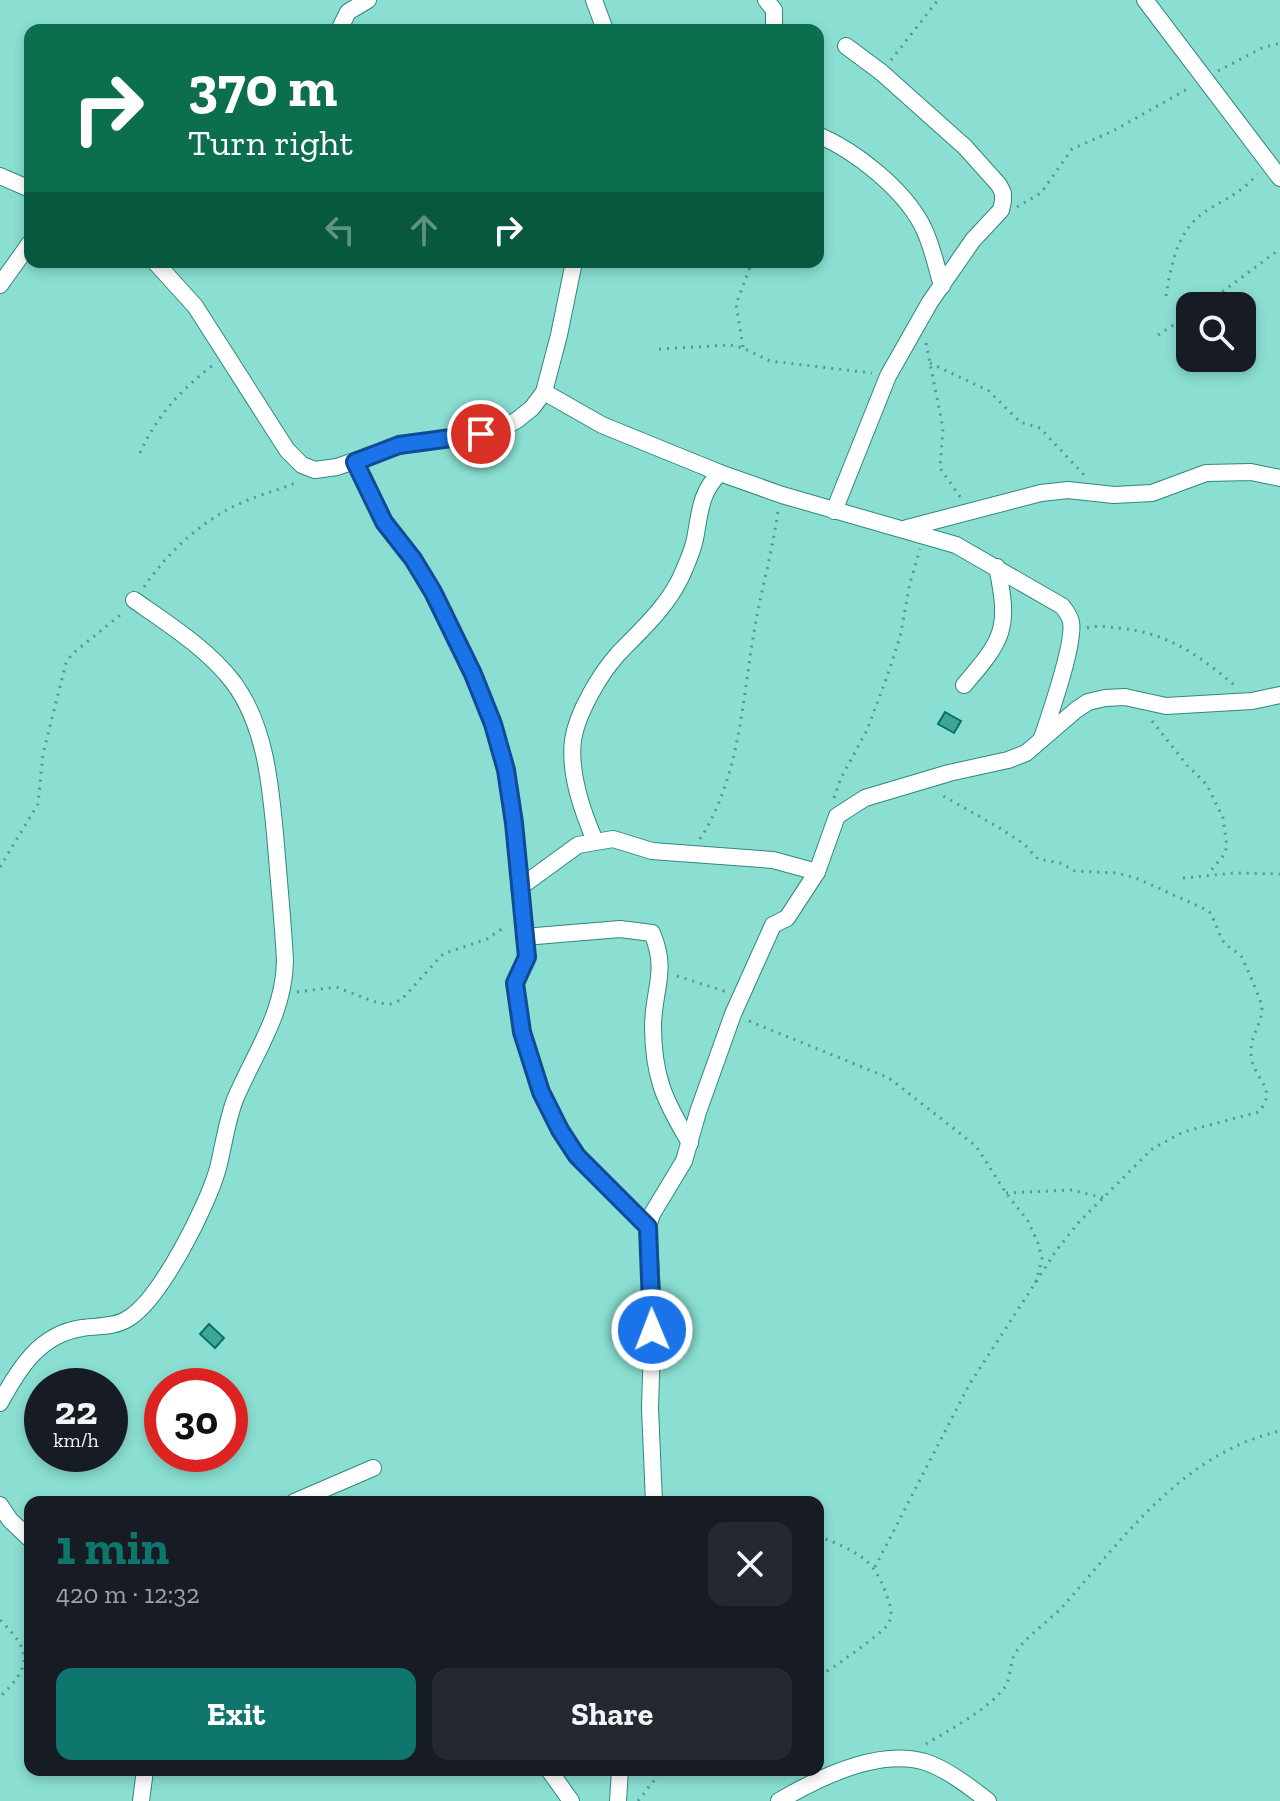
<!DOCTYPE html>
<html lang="en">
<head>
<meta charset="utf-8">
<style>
  body { margin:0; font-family:"Zilla Slab",serif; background:#242831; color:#f1f3f6; height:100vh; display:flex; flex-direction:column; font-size:30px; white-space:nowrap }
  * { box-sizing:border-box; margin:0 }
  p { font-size:26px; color:#9ea1a6 }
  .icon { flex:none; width:44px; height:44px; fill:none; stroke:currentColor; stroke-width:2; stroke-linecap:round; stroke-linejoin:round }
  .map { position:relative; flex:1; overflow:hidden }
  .details { position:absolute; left:24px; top:1496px; width:800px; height:280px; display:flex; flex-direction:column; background:#171b24; border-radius:16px; box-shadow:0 4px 12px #0003 }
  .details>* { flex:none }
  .banner { position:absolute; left:24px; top:24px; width:800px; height:244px; border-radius:16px; box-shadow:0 4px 12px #0003; background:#0b6e4f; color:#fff; overflow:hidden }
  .fabs { position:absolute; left:1176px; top:292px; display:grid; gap:16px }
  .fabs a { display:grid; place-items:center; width:80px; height:80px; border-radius:16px; background:#171b24; box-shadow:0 4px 12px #0003; font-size:40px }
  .speed { position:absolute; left:24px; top:1368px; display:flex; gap:16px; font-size:40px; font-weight:700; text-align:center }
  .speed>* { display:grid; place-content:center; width:104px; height:104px; border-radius:50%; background:#171b24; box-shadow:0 4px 12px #0003; line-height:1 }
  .speed small { font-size:20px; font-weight:400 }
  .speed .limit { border:12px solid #d22; background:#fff; color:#111 }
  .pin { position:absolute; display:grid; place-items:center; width:68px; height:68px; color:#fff; margin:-34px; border:4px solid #fff; border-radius:50%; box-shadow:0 2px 8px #0007 }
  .me { position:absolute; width:88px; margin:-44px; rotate:359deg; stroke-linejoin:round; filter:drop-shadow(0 0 6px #0008) }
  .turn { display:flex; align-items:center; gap:28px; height:168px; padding:0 32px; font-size:36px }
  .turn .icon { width:104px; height:104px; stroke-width:2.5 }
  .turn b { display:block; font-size:56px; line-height:68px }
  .lanes { display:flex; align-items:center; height:76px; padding:0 32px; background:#0003; justify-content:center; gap:40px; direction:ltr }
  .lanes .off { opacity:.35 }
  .round { display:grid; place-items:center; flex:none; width:84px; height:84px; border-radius:16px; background:#242831 }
  .summary { display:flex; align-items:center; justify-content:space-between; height:136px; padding:0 32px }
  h1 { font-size:48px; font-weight:800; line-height:60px; color:#0f766e }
  .cta { display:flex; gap:16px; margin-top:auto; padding:16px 32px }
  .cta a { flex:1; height:92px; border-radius:16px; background:#0f766e; color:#fff; font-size:32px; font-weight:800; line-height:92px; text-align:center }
  .cta a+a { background:#242831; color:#f1f3f6 }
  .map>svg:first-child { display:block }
</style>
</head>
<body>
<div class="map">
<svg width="1280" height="1801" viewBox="0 0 1280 1801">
  <rect width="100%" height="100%" fill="#8adfd2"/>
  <g fill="#3da699" stroke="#0a7066" stroke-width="2">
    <polygon points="945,712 961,721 954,733 938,724"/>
    <polygon points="209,1324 224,1338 215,1348 200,1334"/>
  </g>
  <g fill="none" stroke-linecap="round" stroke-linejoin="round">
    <g stroke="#2f887d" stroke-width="18">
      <g id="street">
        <polyline points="594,0 605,30"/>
        <polyline points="766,0 774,10 774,30"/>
        <polyline points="1145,0 1280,178"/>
        <polyline points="339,30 348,12 368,0"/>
        <path d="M818,135c38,16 85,54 104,90 10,19 14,41 20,61"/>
        <polyline points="0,176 30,189"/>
        <polyline points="155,262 195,306 287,450 302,465 315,470 337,467 399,445 481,434 501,429 517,420 532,408 544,392 559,335 574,262"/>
        <polyline points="0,285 30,243"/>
        <path d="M544,392l58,33 118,48 62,22 174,50 106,61c4,5 8,10 9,16 4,22 -21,92 -29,116"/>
        <polyline points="355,462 384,522 413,559 433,592 473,674 493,724 506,770 514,823 527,957 515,983 522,1032 541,1092 560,1130 577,1156 648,1227"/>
        <polyline points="834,511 888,376 930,302 973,240 1001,210 1003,201 1003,193 999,185 965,147 881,72 846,46"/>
        <polyline points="907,528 1041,493 1068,490 1114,495 1152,493 1206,473 1251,472 1280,478"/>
        <path d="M964,685c40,-46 46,-57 33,-118"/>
        <path d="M595,841c-13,-31 -26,-67 -22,-101 4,-27 27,-66 45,-86 23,-24 47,-45 62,-75 6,-13 12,-26 15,-40 5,-26 5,-47 25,-66"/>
        <polyline points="519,888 578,845 613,839 652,851 773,860 817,872"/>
        <path d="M524,937l96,-8 32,4c16,37 2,54 1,92 0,51 11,75 37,118"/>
        <path d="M0,1403c19,-35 40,-69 82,-75 15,-2 34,-1 47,-10 32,-20 79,-113 89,-150 6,-24 9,-49 18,-71 20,-46 48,-84 49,-136 -2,-39 -6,-77 -9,-116 -5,-54 -9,-118 -43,-163 -25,-33 -66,-59 -99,-82"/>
        <polyline points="294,1502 373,1468"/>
        <polyline points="654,1502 650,1408 653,1307 648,1227 652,1214 684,1161 698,1112 733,1014 773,925 787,918 817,872 837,816 865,798 949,773 1008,760 1026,753 1076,710 1088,702 1105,698 1125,697 1166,706 1252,701 1280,695"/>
        <polyline points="0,1505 10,1520 30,1539"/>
        <polyline points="549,1770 571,1801"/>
        <polyline points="141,1801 145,1770"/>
        <polyline points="618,1801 620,1770"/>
        <path d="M779,1801c39,-23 100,-53 146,-39 22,7 45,25 63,39"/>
      </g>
    </g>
    <g stroke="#56978e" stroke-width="3" stroke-dasharray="2 6" stroke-linecap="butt">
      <polyline points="891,60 938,0"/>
      <polyline points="1218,71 1262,48 1280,43"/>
      <polyline points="1017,207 1041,193 1072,149 1113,131 1191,87"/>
      <path d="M1166,296c5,-31 11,-66 40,-85 19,-12 37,-19 51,-37"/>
      <polyline points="1203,306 1280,249"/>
      <polyline points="1158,335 1190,314"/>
      <polyline points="926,343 943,428 940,468 961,498"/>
      <polyline points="743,347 736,304 752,262"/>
      <polyline points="659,349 730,345 743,348 770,361 872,373"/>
      <polyline points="930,363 989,391 1020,422 1040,428 1085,476"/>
      <path d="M140,453c17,-38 41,-63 73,-88"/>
      <path d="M144,587c25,-36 57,-66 97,-84 19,-9 40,-13 58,-22"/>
      <path d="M1087,628c10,-3 21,-1 31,0 48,4 81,27 116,57"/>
      <polyline points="1152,721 1187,765 1207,785 1223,818 1227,847 1223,856 1208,874"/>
      <polyline points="834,798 841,778 867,730 888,674 900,637 910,583 920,549"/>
      <path d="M700,839c41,-64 42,-140 55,-213 7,-39 18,-77 23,-116"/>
      <polyline points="0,867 38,804 43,754 66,663 72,654 124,612"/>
      <polyline points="1183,878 1234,873 1280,874"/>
      <polyline points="677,976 727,992"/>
      <polyline points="297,992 336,987 378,1003 390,1004 401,1000 443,954 487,939 506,926"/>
      <polyline points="749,1021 889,1078 976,1146 1006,1193 1028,1221 1038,1243 1042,1259 1035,1285"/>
      <polyline points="1006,1193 1072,1190 1104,1198"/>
      <path d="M818,1536c35,14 56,21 68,58 4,10 8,20 2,30 -6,10 -58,46 -70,53"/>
      <path d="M875,1567l94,-182 87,-134 23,-29 73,-73 31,-17 76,-20c18,-23 -1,-29 -7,-51 -5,-25 10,-33 10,-54 0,-4 -19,-49 -21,-51 -6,-6 -15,-9 -19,-17 -5,-9 -7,-19 -13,-28l-73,-33 -19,-5 -42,-2 -15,-8 -22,-4 -14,-15 -26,-17 -60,-34"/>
      <path d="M0,1620c32,31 32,46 0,77"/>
      <path d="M926,1744c23,-14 63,-35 79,-57 7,-11 4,-25 11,-35 12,-18 34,-31 48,-47 62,-70 120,-152 216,-174"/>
      <polyline points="638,1801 662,1770"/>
    </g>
    <use href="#street" stroke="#fff" stroke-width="16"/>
  </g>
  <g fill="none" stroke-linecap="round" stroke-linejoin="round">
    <g stroke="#114b97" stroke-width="20">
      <polyline id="route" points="481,434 399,445 355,462 384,522 413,559 433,592 473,674 493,724 506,770 514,823 527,957 515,983 522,1032 541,1092 560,1130 577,1156 648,1227 652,1330"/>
    </g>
    <use href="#route" stroke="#1a73e8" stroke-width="14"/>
  </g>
</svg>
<div class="fabs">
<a><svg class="icon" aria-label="search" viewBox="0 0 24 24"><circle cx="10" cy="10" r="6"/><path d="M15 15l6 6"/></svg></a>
</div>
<div class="speed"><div>22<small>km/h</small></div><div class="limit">30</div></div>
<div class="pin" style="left:481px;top:434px;background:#d93025"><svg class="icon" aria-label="arrive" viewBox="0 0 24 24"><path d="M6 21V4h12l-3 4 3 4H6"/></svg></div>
<svg class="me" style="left:652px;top:1330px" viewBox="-20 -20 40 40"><circle r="17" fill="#1a73e8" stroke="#fff" stroke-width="3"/><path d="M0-11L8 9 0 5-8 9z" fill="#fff"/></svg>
<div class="banner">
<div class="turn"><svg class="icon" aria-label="right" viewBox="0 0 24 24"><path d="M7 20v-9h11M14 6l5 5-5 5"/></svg><div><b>370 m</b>Turn right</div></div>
<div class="lanes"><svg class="icon off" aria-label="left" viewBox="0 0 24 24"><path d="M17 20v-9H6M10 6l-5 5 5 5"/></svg><svg class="icon off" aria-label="ahead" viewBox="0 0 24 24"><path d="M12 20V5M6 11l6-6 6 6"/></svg><svg class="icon" aria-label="right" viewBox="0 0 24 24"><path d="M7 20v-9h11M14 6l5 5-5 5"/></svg></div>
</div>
<section class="details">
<div class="summary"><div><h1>1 min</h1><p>420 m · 12:32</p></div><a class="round"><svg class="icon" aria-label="close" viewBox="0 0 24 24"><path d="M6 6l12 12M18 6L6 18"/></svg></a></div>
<div class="cta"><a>Exit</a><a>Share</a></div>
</section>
</div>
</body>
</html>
